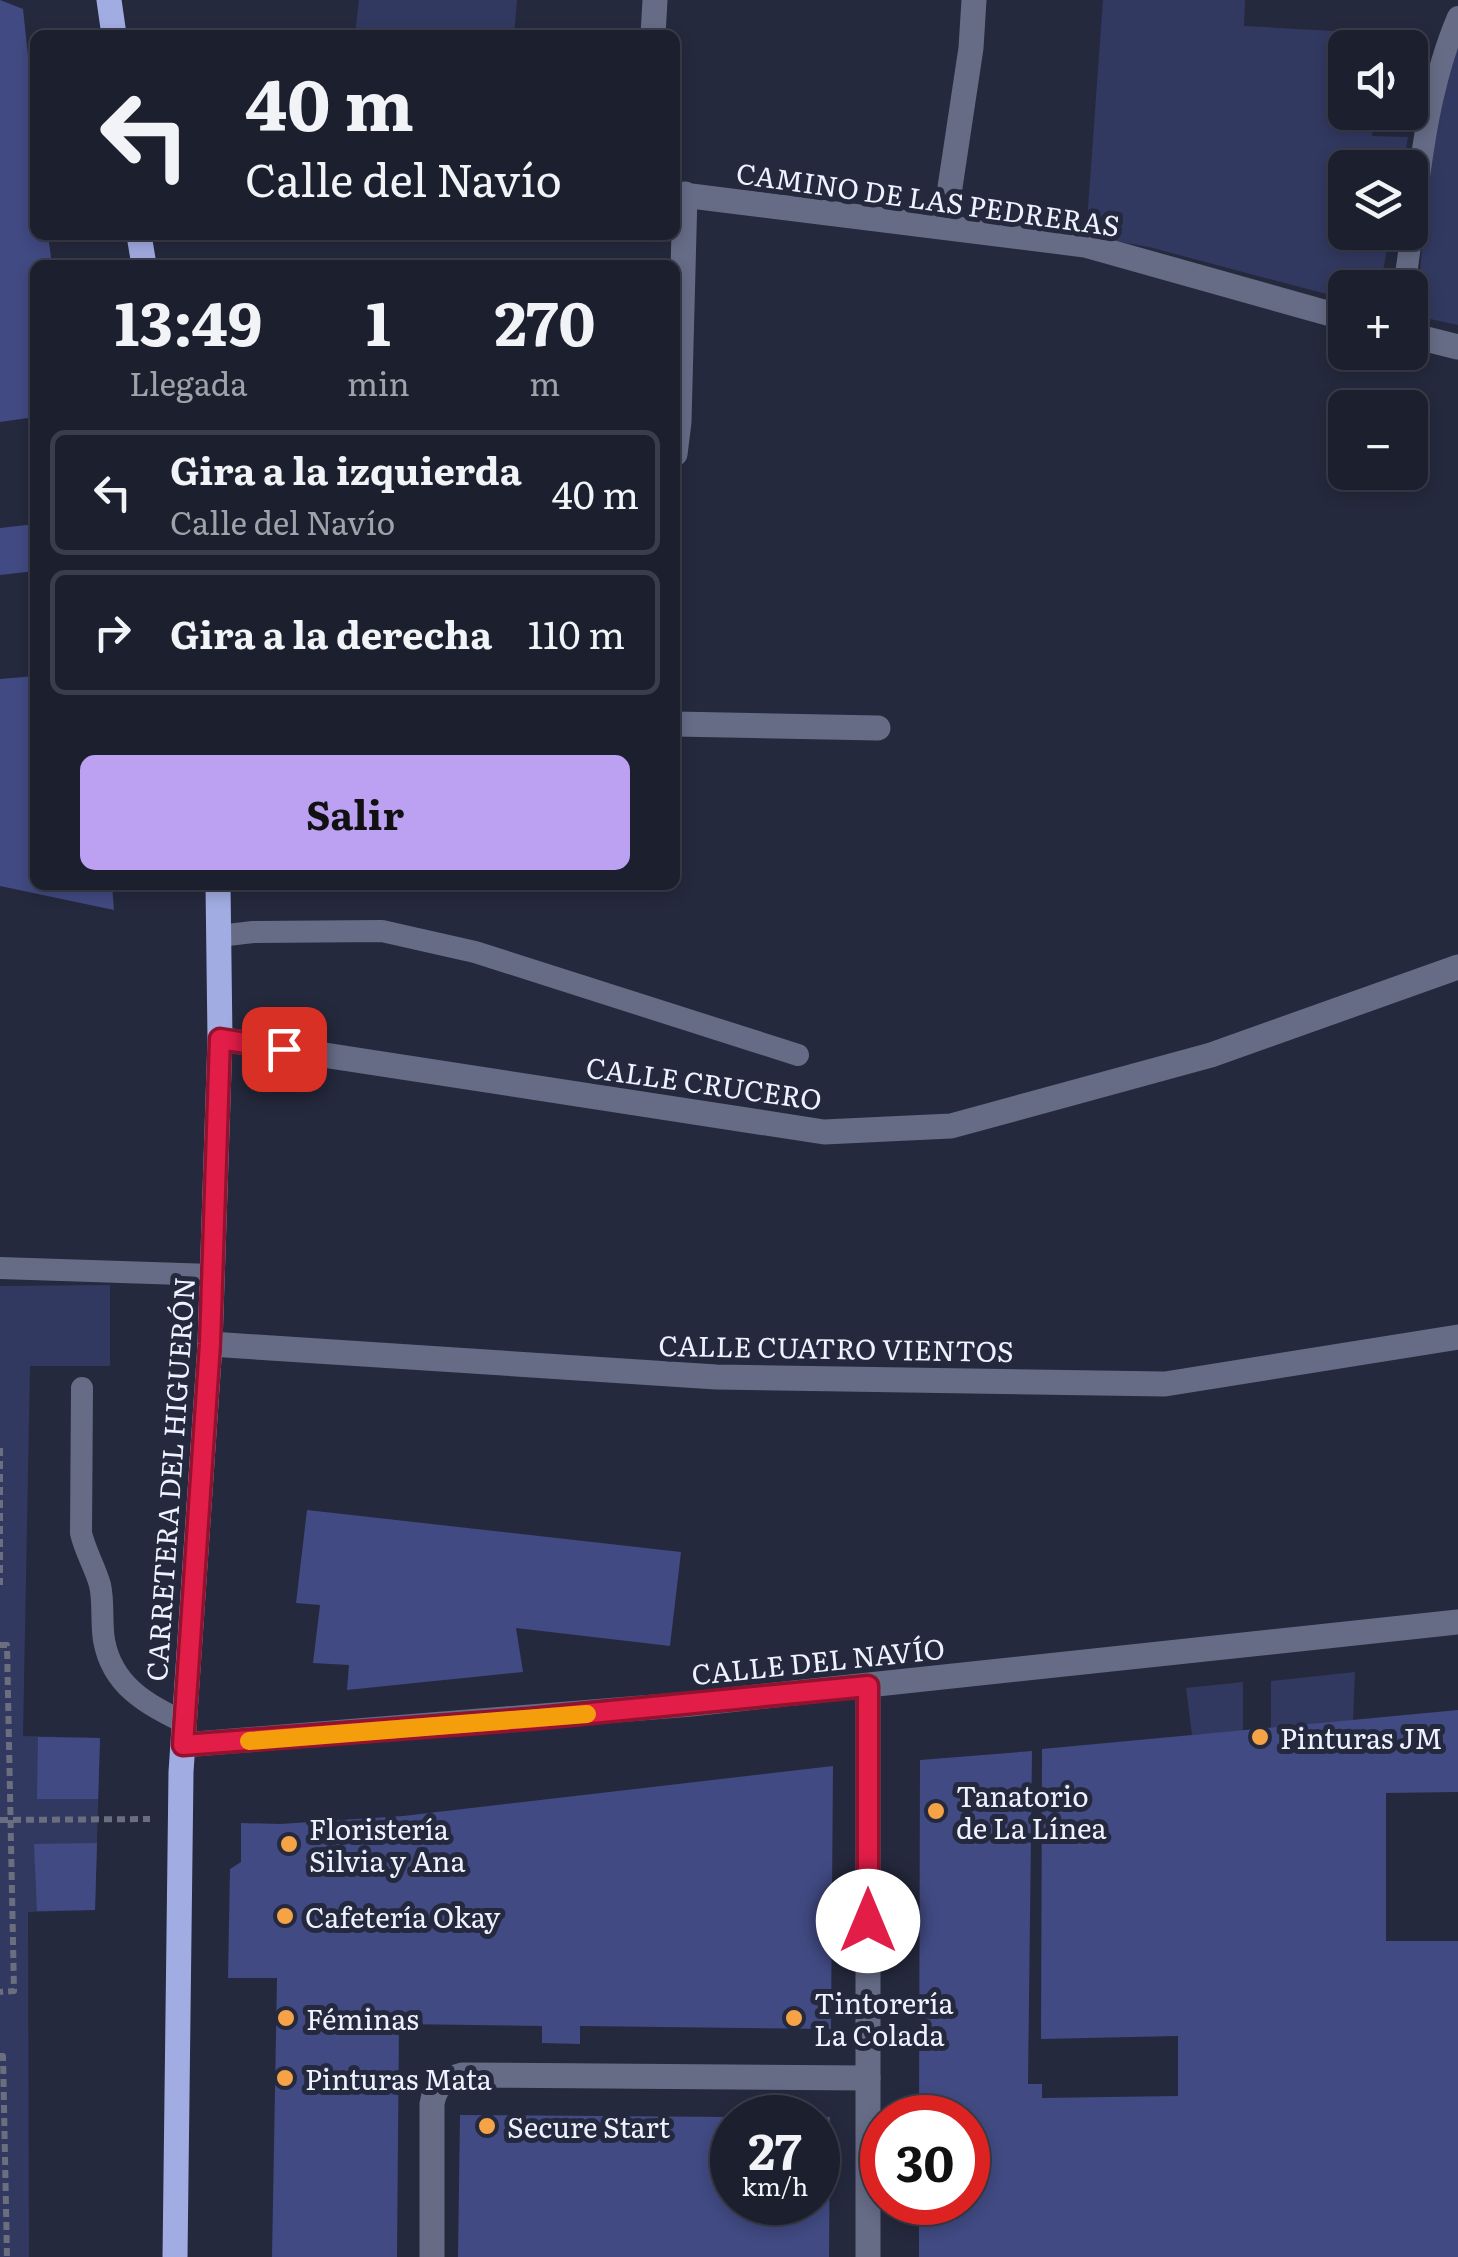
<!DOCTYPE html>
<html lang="es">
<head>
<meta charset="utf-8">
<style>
  body { margin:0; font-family:Literata,serif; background:#252736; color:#f1f3f6; height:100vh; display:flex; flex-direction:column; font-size:38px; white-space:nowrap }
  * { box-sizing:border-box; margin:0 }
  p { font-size:32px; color:#a0a2aa }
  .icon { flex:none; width:55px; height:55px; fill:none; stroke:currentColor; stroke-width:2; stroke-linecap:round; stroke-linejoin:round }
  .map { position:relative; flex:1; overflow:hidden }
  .sheet { position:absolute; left:30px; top:260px; width:650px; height:630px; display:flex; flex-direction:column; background:#1c1f2e; border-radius:15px; box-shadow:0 5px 15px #0003,0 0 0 2px #3a3d4a }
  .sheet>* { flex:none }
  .guide { position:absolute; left:30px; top:30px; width:650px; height:210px; border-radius:15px; box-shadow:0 5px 15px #0003,0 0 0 2px #3a3d4a; background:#1c1f2e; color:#f1f3f6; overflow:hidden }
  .controls { position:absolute; left:1328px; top:30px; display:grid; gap:20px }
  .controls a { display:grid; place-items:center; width:100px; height:100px; border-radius:15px; background:#1c1f2e; box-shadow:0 5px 15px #0003,0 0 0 2px #3a3d4a; font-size:50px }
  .speed { position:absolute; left:710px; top:2095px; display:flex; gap:20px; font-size:50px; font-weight:700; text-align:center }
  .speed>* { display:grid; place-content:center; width:130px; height:130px; border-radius:50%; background:#1c1f2e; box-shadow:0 5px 15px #0003,0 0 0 2px #3a3d4a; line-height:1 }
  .speed small { font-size:25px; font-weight:400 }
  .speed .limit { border:15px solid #d22; background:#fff; color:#111 }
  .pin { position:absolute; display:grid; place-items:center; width:85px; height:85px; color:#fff; margin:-42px; border-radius:20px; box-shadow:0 5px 15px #0006 }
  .me { position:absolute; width:110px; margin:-55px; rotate:0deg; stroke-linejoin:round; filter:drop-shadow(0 0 8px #0008) }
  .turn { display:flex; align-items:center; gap:35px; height:210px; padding:0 50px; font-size:45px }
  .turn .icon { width:130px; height:130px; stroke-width:2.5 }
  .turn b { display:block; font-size:70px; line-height:85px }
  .eta { display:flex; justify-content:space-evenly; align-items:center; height:170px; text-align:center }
  .eta b { font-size:60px; font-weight:700; line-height:70px }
  .action { display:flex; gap:20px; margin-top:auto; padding:20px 50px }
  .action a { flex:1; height:115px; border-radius:15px; background:#bca0f2; color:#111; font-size:40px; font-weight:700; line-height:115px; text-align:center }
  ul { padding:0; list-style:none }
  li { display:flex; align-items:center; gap:30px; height:125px; margin:0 20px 15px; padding:0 30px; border:5px solid #3a3d4a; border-radius:15px }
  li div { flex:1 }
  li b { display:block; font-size:38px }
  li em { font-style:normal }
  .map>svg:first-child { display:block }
</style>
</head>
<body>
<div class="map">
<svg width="1458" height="2257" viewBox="0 0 1458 2257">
  <rect width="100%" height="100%" fill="#25293d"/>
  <g fill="#323960">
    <polygon points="359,0 517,0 514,35 355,35"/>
    <polygon points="1103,0 1245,0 1244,26 1385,34 1383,47 1345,48 1345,112 1375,113 1372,136 1408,137 1403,167 1345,168 1345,232 1390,233 1380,287 1345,288 1345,299 1149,247 1086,236"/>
    <path d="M1458,46v279l-42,-9c9,-89 11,-185 42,-270z"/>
    <polygon points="110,1285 110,1366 30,1366 23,1736 100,1738 95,1910 28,1912 29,2257 0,2257 0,1286"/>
    <polygon points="1355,1672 1353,1721 1271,1729 1271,1681"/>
    <polygon points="1243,1682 1243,1731 1192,1735 1186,1688"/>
  </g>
  <g fill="#414a82">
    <polygon points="0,0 23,9 35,121 35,235 48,235 52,265 35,265 35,417 0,422"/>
    <polygon points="35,524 35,571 0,575 0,528"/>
    <polygon points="35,676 35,885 112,885 114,910 0,886 0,679"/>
    <polygon points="307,1510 681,1552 670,1646 516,1628 523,1672 347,1690 349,1665 313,1663 320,1605 296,1603"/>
    <polygon points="1458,1710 1458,1792 1386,1793 1386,1941 1458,1941 1458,2257 919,2257 919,2202 968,2202 968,2118 919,2118 920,1760 1032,1751 1028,2084 1042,2084 1042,2098 1178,2096 1178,2036 1041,2039 1042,1749"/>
    <polygon points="38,1737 100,1738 98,1799 37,1799"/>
    <polygon points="833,1766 831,2029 580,2026 580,2044 542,2043 542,2026 399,2024 397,2257 272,2257 277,1978 228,1978 230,1869 241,1862 241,1823 280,1824 403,1816"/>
    <polygon points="97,1843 95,1910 37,1911 34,1844"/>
    <polygon points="460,2115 732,2117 732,2202 818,2202 818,2117 830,2117 829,2257 458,2257"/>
  </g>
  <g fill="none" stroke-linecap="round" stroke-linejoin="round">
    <g stroke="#6a6e7f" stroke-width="6" stroke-dasharray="8 5" stroke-linecap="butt">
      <polyline points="0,1448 0,1585"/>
      <polyline points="0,1645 7,1645 14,1991 0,1992"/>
      <polyline points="0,1820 150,1819"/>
      <polyline points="0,2056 3,2056 7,2257"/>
    </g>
    <g stroke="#666c86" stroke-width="22">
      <path d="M1404,288c14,-90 18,-187 54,-271"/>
      <polyline points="219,936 253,932 382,931 475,952 798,1055"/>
      <polyline points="0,1268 212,1275"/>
      <path d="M82,1388l-1,145c4,18 14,34 19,52 4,17 1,38 4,55 8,46 43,64 79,82"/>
    </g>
    <g stroke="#666c86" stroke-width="25">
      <polyline points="653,35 655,0"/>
      <polyline points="675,194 1085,245 1345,318"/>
      <polyline points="944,227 971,48 974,0"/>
      <polyline points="1410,335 1458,347"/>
      <polyline points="675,454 679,422 685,194"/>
      <polyline points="675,724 878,728"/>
      <polyline points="220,1039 824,1132 951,1126 1211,1055 1458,967"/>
      <polyline points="210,1344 716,1377 1165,1384 1458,1337"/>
      <polyline points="868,1686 868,2257"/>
      <polyline points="183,1745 691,1704 1458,1622"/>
      <path d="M432,2257v-153c3,-19 12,-24 30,-29l406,3"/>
    </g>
    <g stroke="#a1ace2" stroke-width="25">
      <polyline points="109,0 114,35"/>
      <polyline points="139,235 144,265"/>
      <polyline points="175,2257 181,1772 210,1344 220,1039 218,885"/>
    </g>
  </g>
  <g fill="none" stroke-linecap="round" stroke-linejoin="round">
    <g stroke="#92132f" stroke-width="25">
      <polyline id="route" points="284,1049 220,1039 210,1344 183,1745 529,1719 868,1686 868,1921"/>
    </g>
    <use href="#route" stroke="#e11d48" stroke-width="18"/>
    <polyline stroke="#f59e0b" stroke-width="18" points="249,1741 587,1714"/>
  </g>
  <g fill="#f6a247" stroke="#25293d" stroke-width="4">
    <circle cx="1260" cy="1737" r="10"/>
    <circle cx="936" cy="1811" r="10"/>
    <circle cx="289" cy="1844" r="10"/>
    <circle cx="285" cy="1916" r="10"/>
    <circle cx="286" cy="2018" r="10"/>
    <circle cx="794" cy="2018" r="10"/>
    <circle cx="285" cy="2078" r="10"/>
    <circle cx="487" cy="2126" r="10"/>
  </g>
  <g text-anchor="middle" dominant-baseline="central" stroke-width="10" stroke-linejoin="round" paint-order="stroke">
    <g font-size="28" fill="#eef2ff" stroke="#25293d">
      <text transform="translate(928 198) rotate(8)">CAMINO DE LAS PEDRERAS</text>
      <text transform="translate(704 1082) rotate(8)">CALLE CRUCERO</text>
      <text transform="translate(836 1347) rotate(1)">CALLE CUATRO VIENTOS</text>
      <text transform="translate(169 1479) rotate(-86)">CARRETERA DEL HIGUERÓN</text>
      <text transform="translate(818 1660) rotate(-6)">CALLE DEL NAVÍO</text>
    </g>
    <g font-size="28" fill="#eef2ff" stroke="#25293d" text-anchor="start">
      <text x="1280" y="1737">Pinturas JM</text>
      <text x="956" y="1795">Tanatorio<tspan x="956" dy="32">de La Línea</tspan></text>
      <text x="309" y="1828">Floristería<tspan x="309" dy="32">Silvia y Ana</tspan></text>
      <text x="305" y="1916">Cafetería Okay</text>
      <text x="814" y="2002">Tintorería<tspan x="814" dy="32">La Colada</tspan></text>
      <text x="306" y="2018">Féminas</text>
      <text x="305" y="2078">Pinturas Mata</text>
      <text x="507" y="2126">Secure Start</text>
    </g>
  </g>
</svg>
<div class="controls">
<a><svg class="icon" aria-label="sound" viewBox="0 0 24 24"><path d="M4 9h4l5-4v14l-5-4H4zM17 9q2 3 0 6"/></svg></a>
<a><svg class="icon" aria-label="layers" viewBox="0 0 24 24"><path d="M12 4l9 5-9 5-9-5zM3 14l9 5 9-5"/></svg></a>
<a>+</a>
<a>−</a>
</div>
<div class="speed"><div>27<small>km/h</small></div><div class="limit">30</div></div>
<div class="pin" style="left:284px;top:1049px;background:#d93025"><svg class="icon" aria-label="arrive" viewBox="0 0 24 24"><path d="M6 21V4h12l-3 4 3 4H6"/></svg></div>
<svg class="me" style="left:868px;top:1921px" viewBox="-20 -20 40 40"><circle r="19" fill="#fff"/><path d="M0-13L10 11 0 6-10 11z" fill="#e11d48"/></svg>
<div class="guide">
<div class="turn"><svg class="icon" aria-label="left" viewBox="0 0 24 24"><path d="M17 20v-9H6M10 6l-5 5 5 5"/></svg><div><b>40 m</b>Calle del Navío</div></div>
</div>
<section class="sheet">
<div class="eta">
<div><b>13:49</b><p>Llegada</p></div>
<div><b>1</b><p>min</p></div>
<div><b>270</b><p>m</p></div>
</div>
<ul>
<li><svg class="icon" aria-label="left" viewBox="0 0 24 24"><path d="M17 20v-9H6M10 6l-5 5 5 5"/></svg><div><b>Gira a la izquierda</b><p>Calle del Navío</p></div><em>40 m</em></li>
<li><svg class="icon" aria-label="right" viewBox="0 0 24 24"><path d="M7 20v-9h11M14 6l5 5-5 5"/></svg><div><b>Gira a la derecha</b></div><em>110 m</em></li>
</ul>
<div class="action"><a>Salir</a></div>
</section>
</div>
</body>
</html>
